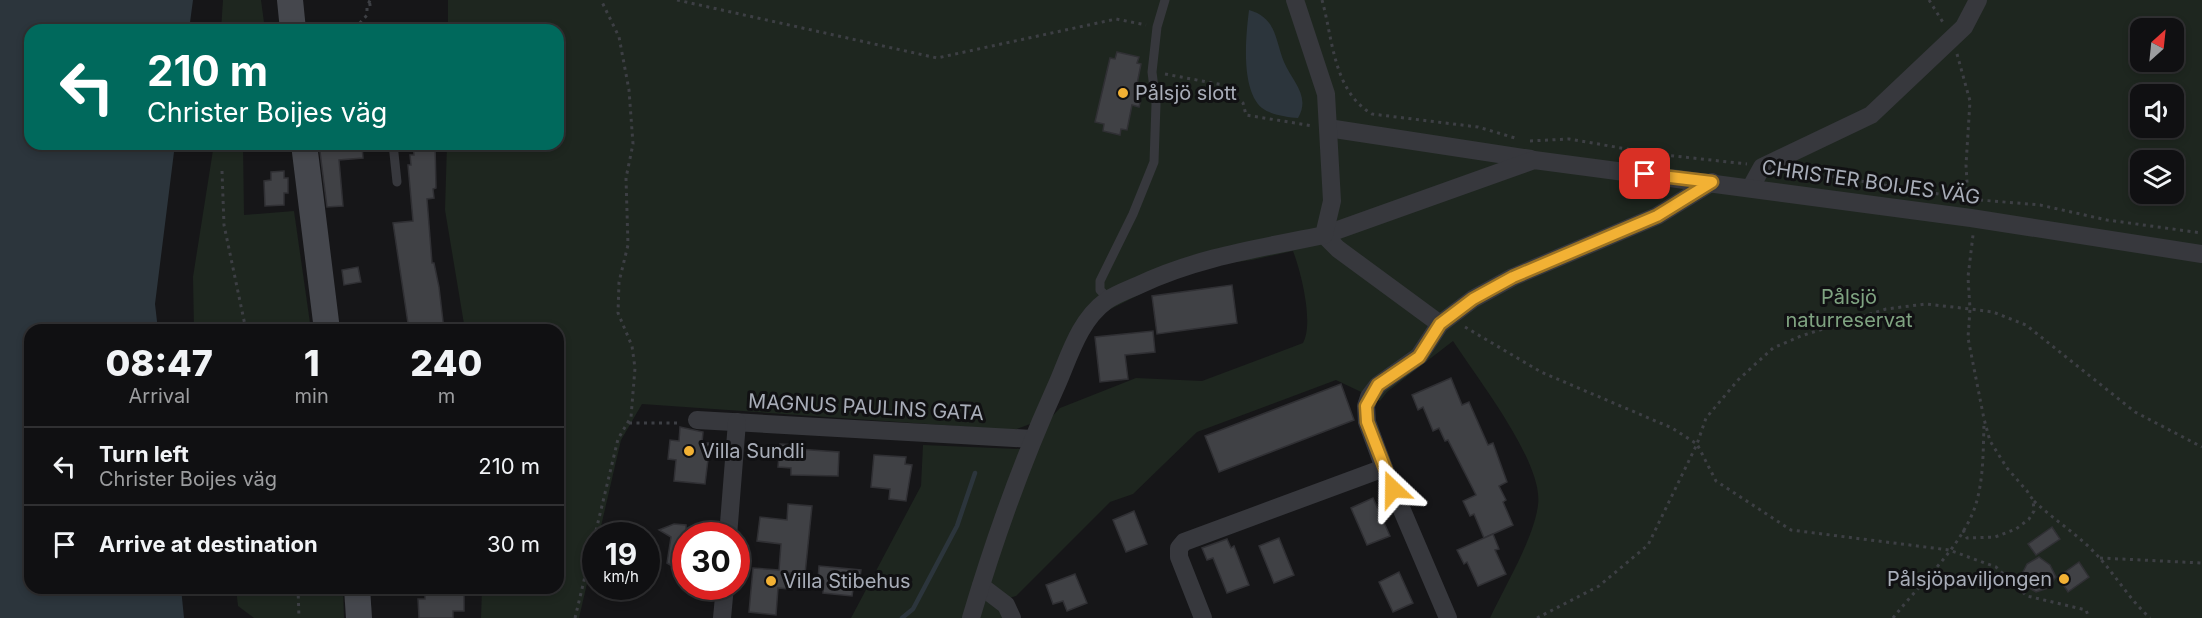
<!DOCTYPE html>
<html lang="en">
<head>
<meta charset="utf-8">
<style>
  body { margin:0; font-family:Inter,sans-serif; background:#19191b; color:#f1f3f6; height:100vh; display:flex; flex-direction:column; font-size:22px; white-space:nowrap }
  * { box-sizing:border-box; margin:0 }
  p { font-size:20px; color:#9c9d9f }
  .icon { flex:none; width:33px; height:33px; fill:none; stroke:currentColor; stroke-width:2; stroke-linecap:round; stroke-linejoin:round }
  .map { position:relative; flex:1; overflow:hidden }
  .sheet { position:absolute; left:24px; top:324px; width:540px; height:270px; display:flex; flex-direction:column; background:#101012; border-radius:18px; box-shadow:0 3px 9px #0003,0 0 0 2px #303032 }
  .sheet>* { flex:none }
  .guide { position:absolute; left:24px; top:24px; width:540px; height:126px; border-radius:18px; box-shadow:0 3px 9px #0003,0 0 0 2px #303032; background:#00695c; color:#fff; overflow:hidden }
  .needle { width:39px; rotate:27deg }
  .controls { position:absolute; left:2130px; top:18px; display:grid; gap:12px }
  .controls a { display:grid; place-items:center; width:54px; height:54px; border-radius:12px; background:#101012; box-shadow:0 3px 9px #0003,0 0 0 2px #303032; font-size:30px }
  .speed { position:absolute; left:582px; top:522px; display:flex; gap:12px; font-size:30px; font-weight:700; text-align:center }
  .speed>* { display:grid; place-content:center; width:78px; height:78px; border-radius:50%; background:#101012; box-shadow:0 3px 9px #0003,0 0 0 2px #303032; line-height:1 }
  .speed small { font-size:15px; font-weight:400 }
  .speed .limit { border:9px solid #d22; background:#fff; color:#111 }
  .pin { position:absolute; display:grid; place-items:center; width:51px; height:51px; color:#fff; margin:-26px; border-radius:12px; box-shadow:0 3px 9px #0006 }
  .me { position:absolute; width:66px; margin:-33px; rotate:337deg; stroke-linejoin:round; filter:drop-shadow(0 0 4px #0008) }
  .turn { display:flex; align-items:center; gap:21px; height:126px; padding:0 24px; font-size:27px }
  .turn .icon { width:78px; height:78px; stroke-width:2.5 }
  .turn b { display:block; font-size:42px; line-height:51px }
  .eta { display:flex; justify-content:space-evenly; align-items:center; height:102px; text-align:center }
  .eta b { font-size:36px; font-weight:800; line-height:42px }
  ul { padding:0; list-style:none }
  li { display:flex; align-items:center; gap:18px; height:78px; padding:0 24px; border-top:2px solid #303032 }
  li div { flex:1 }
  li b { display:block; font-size:22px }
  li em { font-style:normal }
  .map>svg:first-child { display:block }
</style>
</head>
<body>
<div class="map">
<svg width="2202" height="618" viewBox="0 0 2202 618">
  <rect width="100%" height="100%" fill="#161618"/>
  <g fill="#1e261f" fill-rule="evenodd">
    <polygon points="223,0 261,0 265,30 221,30"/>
    <path d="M448,0h1754v618h-712c15,-32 44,-80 48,-113 6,-42 -61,-127 -85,-164l-66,51 -7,9 -44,-21 -139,52 -64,62 -23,8 -94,94 -7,2 -3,20h-155l70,-132 2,-41 98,4 39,-41 76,-30 66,3 101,-38c11,-20 -2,-71 -10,-92l-41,9 -60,8 -97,49 -62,106 -19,7 -372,-26 -21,36 -22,95 -3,1 -1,13 -16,69h-98l1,-30h76v-258h-93l-20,-120 2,-66h111v-114h-110zM2140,28h34v34h-34zM2140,94h34v34h-34zM2140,160h34v34h-34z"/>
    <polygon points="214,144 243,144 244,215 294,211 311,330 194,330 193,277"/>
    <polygon points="236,588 343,588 344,618 254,618 238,606"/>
  </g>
  <g fill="#2c353c">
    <polygon points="0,0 193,0 189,30 30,30 30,144 175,144 155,304 158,330 30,330 30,588 181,588 184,618 0,618"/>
    <path d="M1249,10c28,8 26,30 35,52 8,19 27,34 14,56 -11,-1 -27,-3 -36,-10 -22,-19 -16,-73 -13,-98z"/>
  </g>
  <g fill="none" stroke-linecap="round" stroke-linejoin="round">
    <polyline stroke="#2c353c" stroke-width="4.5" points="902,618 913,609 957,526 975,473"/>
  </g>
  <g fill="#404145" stroke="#303034" stroke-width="1.5">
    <polygon points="1117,52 1139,57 1137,63 1141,64 1136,89 1143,90 1139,107 1132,105 1127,130 1121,129 1120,135 1103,131 1104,124 1095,122 1110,58 1115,59"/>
    <polygon points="319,144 334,144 335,148 362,146 363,158 339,160 343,206 327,207"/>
    <polygon points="413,144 435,144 436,188 433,189 434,198 427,199 432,263 434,263 439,287 444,330 409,330 393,223 413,221 408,165 411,165 410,155 414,155"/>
    <polygon points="284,171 284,178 288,178 288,193 284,193 284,205 265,206 264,181 271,180 271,172"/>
    <polygon points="358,267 361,282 344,285 342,270"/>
    <polygon points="1232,285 1237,323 1157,334 1152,296"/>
    <polygon points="1153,331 1155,352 1125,355 1128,379 1100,382 1095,337"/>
    <polygon points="1451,378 1462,405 1469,402 1488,445 1493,443 1507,482 1499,486 1506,500 1503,502 1513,525 1484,538 1474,514 1470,516 1463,501 1476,495 1448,440 1445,441 1439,428 1433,431 1423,407 1418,410 1412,395"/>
    <polygon points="1341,384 1354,420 1219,472 1205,436"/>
    <polygon points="680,427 703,432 702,443 710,443 705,484 674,481 676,460 668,459 670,440 679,441"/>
    <polygon points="780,444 798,445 798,449 839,452 838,476 791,475 791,468 778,467"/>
    <polygon points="874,455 906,457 905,464 912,465 906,501 889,499 890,489 871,487"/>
    <polygon points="1373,498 1390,536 1367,545 1351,508"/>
    <polygon points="788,504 812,506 805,574 790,573 789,589 778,588 776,615 749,612 753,568 779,570 781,544 757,541 760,517 787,520"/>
    <polygon points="1134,511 1147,544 1126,552 1113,520"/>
    <polygon points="674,524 686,525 686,574 667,563 671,537 659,530"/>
    <polygon points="2052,527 2060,539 2036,555 2028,544"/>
    <polygon points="1493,534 1499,549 1495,550 1506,574 1478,586 1467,562 1464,564 1457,550"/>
    <polygon points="1279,538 1294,575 1274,583 1259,546"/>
    <polygon points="1227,539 1231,548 1234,546 1249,585 1227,593 1213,558 1207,560 1202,548"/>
    <polygon points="2039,557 2050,565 2056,577 2048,588 2036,592 2026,586 2022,574 2027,564"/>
    <polygon points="2079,562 2089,577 2068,592 2058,577"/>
    <polygon points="819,566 861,570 859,584 854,583 852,596 823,593 824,581 818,580"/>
    <polygon points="1399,572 1413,603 1393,612 1379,582"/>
    <polygon points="1075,574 1087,603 1067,611 1063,601 1053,604 1046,585"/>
    <polygon points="425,588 464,588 464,611 453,611 453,618 419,618 418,599 425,599"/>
  </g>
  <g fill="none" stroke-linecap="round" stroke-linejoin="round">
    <g stroke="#3d3f44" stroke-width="3" stroke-dasharray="3 4.5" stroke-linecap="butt">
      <polyline points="677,0 937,58 1116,19 1146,25"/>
      <path d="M1322,0c11,39 11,91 50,114l106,13 37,11"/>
      <polyline points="1929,0 1944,24"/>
      <polyline points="359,30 358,25 367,15 367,5 373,4 366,0"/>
      <polyline points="1957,54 1970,101 1966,165 1968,199"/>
      <polyline points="1165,74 1234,87 1233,95 1243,103 1246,115 1313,126"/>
      <polyline points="1530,141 1569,139 1656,154 1747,164"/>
      <polyline points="1795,170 1968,199 2040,205 2107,220 2202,233"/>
      <polyline points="222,171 224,225 246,330"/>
      <polyline points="1465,327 1541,372 1672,428 1697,444 1716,481 1791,530 1949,550 1996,567 2027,596 2086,610 2089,618"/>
      <polyline points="629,423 681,423"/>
      <path d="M2034,501c19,18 43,33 61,52 20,21 34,46 55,65"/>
      <polyline points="1963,530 1967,538 1995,537 2016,529 2029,519 2034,511 2033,500 2027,491 2007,468 1990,441 1984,419 1968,338 1970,309 1968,277 1973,235"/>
      <polyline points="2100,558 2202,563"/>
      <polyline points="298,588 299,618"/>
      <polyline points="575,618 618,439 631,417 635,368 632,346 618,313 619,282 628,245 626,178 633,144 629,90 619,37 601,0"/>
      <polyline points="1537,618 1599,586 1648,545 1697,444 1706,418 1738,380 1773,348 1801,336 1886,309 1926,304 1970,309 1993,312 2026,325 2135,412 2202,447"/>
      <path d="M1893,618c25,-32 59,-62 77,-99 14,-28 13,-65 14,-96"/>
    </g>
    <g stroke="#37383d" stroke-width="9">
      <polyline points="393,144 397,182"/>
      <polyline points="1109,299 1100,290 1100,281 1133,214 1154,162 1156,104 1152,72 1157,27 1165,0"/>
    </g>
    <g stroke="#37383d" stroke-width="18">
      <polyline points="1328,128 1531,159"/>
      <polyline points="1751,187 1762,167 1871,115 1964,27 1978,0"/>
      <polyline points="1440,324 1338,249 1324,235 1534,160 1971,218 2202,254"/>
      <polyline points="697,420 1032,439"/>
      <polyline points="728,536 737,422"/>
      <polyline points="981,586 1006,605 1012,618"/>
      <polyline points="722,618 725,586"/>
      <path d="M971,618c24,-81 52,-159 87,-236 12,-28 22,-62 48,-81 10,-7 22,-11 33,-16 59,-28 122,-37 185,-50l8,-34 -6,-107 -31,-94"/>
      <polyline points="1203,618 1179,557 1179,548 1184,542 1384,468"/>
      <polyline points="1448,618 1384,468 1367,422 1366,406 1369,397 1378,385 1419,356 1440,324 1473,299 1513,277 1657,216 1712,182"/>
    </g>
    <g stroke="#45474d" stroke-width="26">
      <polyline points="290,0 293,30"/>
      <polyline points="304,144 327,330"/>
      <polyline points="357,588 359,618"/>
    </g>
  </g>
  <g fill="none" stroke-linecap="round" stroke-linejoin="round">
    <g stroke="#9d7322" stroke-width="15">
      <polyline id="route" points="1393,489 1367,422 1366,406 1378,385 1419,357 1440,324 1473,299 1513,277 1657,216 1712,182 1645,174"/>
    </g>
    <use href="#route" stroke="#f2b134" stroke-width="10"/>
  </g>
  <g fill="#f2b134" stroke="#111113" stroke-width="2">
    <circle cx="1123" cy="93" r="6"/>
    <circle cx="689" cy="451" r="6"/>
    <circle cx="2064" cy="579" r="6"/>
    <circle cx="771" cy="581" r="6"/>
  </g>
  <g text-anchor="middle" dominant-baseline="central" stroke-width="6" stroke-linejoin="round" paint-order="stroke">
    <g font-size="20" fill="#a8adb8" stroke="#111113" text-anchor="start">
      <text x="1135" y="93">Pålsjö slott</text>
      <text x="701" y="451">Villa Sundli</text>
      <text x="2052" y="579" text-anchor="end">Pålsjöpaviljongen</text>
      <text x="783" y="581">Villa Stibehus</text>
    </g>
    <g font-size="20" fill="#a8adb8" stroke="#111113">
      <text transform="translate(1871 182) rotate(8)">CHRISTER BOIJES VÄG</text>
      <text transform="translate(866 407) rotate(3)">MAGNUS PAULINS GATA</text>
    </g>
    <g font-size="20" fill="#7fa381" stroke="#111113">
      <text x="1849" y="297">Pålsjö<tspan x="1849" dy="23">naturreservat</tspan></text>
    </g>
  </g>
</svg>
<div class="controls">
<a><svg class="needle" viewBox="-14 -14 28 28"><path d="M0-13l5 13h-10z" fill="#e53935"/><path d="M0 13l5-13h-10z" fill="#9c9d9f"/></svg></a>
<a><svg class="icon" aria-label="sound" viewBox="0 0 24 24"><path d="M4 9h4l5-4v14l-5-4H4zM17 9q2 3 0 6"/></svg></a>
<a><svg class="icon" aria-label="layers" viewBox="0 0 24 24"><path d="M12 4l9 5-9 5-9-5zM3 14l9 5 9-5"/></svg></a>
</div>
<div class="speed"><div>19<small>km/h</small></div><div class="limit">30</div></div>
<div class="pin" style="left:1645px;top:174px;background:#d93025"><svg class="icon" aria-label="arrive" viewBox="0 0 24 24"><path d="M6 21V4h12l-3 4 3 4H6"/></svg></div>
<svg class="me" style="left:1393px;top:489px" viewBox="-20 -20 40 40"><path d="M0-17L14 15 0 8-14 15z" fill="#f2b134" stroke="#fff" stroke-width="4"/></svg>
<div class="guide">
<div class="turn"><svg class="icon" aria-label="left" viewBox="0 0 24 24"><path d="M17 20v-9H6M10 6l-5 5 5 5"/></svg><div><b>210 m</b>Christer Boijes väg</div></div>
</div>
<section class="sheet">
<div class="eta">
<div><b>08:47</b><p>Arrival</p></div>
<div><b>1</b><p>min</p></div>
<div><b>240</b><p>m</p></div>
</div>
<ul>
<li><svg class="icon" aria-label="left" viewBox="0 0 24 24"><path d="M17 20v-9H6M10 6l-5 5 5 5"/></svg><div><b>Turn left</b><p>Christer Boijes väg</p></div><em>210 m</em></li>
<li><svg class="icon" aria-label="arrive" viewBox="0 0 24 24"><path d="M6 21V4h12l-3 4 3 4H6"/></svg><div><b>Arrive at destination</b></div><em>30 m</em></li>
</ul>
</section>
</div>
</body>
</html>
